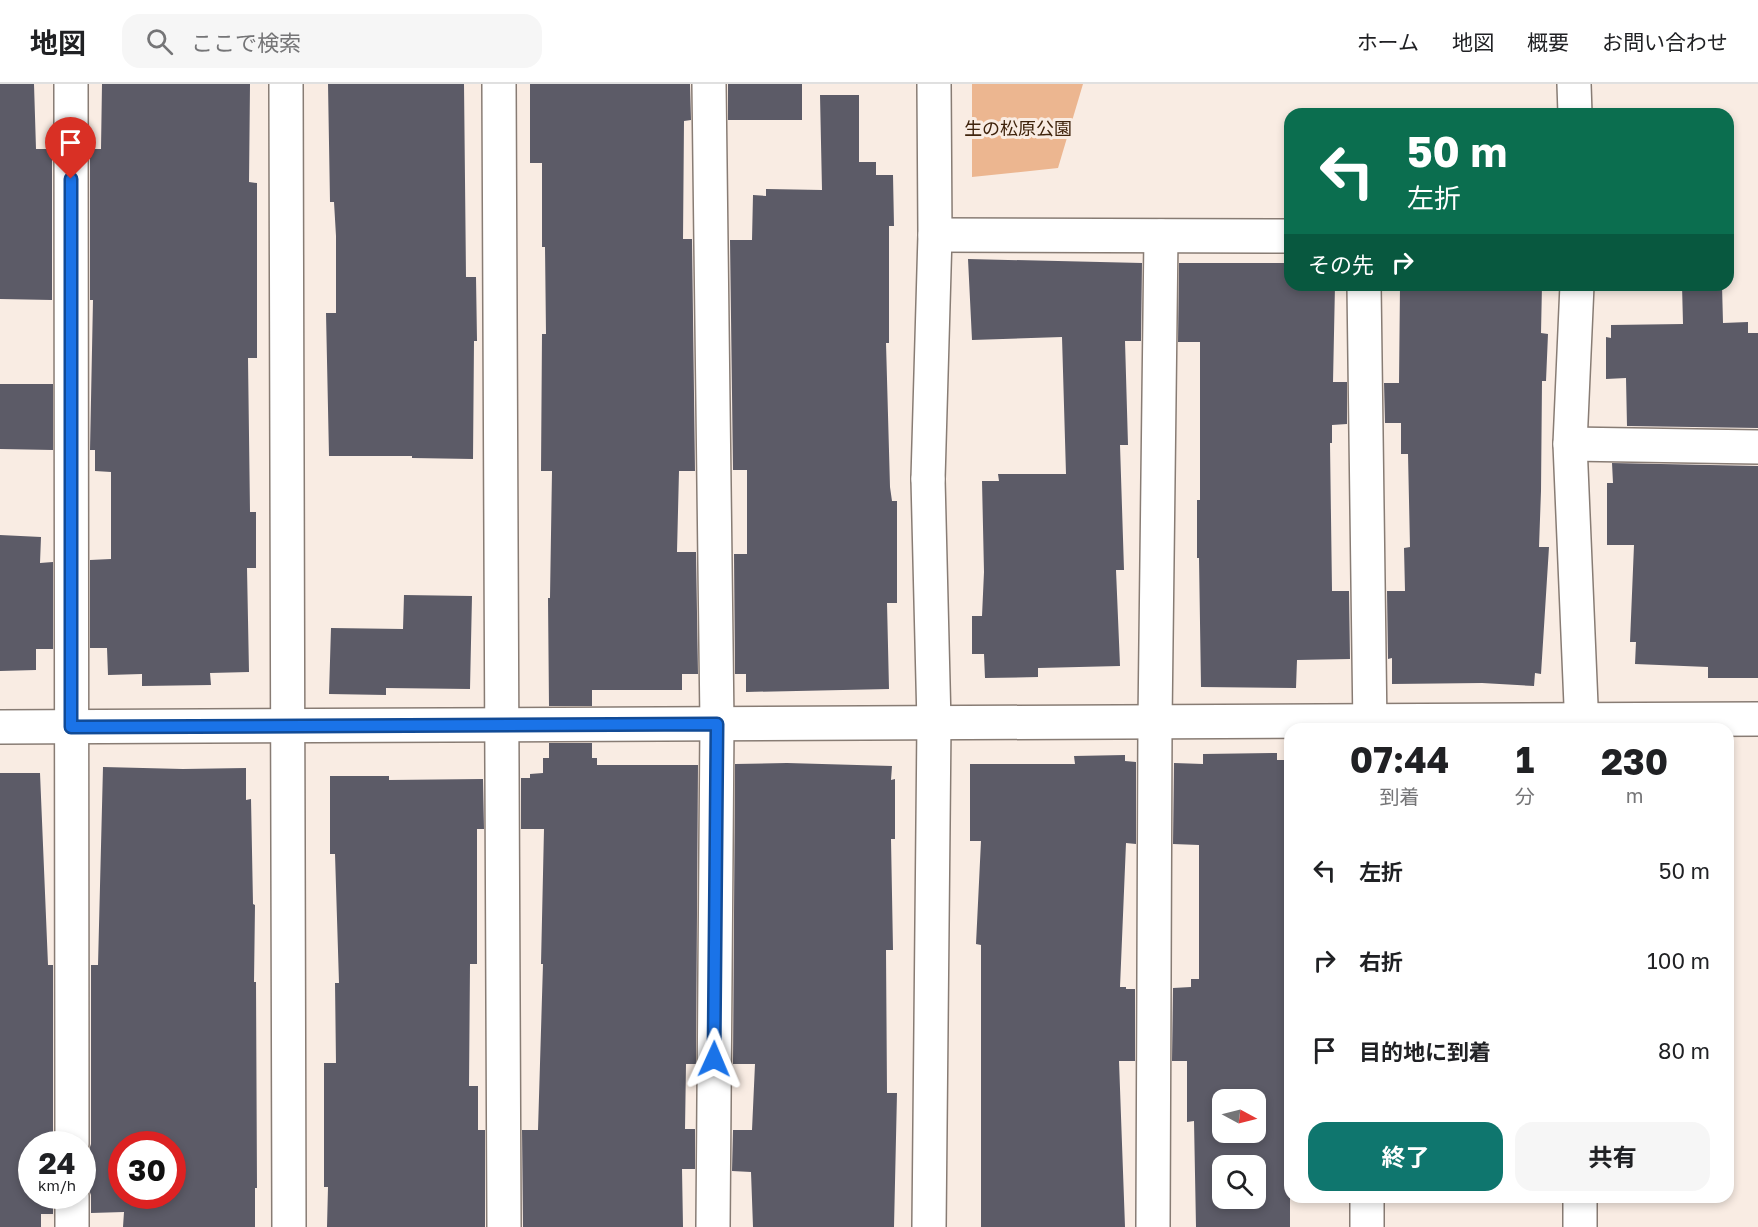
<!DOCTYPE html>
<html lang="ja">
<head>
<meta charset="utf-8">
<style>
  body { margin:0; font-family:"Golos Text","Noto Sans JP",sans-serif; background:#f6f6f6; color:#202124; height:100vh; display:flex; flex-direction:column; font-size:22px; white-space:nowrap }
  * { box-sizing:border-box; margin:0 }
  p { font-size:20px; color:#757577 }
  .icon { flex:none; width:33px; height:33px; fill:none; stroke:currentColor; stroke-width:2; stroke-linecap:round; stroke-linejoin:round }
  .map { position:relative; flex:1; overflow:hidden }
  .sheet { position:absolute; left:1284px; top:639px; width:450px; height:480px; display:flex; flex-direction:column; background:#fff; border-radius:18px; box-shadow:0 3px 9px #0003 }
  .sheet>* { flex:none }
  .hud { position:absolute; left:1284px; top:24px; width:450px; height:183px; border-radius:18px; box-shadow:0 3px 9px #0003; background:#0b6e4f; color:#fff; overflow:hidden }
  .needle { width:39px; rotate:97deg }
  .controls { position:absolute; left:1212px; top:1005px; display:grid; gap:12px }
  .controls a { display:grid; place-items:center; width:54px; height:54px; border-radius:12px; background:#fff; box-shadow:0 3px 9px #0003; font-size:30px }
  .speed { position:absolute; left:18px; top:1047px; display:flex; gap:12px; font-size:30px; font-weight:700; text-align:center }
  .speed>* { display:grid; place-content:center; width:78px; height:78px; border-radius:50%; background:#fff; box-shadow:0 3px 9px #0003; line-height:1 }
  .speed small { font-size:15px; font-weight:400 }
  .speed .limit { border:9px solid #d22; background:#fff; color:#111 }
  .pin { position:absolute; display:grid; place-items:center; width:51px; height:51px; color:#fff; margin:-62px -26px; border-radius:50% 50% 50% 0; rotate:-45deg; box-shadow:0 0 6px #0007 }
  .pin .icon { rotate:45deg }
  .me { position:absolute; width:66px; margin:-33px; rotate:1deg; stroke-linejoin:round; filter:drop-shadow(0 0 4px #0008) }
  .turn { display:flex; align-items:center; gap:21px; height:126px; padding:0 24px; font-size:27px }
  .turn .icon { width:78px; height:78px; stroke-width:2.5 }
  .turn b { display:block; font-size:42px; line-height:51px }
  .then { display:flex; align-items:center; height:57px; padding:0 24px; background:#0003; gap:12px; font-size:22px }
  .eta { display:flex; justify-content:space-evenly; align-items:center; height:102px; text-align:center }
  .eta b { font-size:36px; font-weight:700; line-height:42px }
  .cta { display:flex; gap:12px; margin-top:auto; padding:12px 24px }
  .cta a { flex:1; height:69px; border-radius:18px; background:#0f766e; color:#fff; font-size:24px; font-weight:700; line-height:69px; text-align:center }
  .cta a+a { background:#f6f6f6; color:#202124 }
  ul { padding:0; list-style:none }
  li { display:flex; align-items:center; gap:18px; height:90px; padding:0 24px }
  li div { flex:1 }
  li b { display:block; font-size:22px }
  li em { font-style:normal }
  header { display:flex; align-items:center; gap:36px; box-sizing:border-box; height:84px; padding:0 30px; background:#fff; border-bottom:2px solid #e0e0e0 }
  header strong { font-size:28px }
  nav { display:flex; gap:33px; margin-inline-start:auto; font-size:21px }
  .search { width:420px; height:54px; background:#f6f6f6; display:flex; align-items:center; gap:15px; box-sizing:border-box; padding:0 21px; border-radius:18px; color:#757577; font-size:22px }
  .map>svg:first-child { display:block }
</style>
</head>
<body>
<header>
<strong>地図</strong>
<div class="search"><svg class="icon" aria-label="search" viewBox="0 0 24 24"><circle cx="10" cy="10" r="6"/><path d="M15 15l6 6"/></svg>ここで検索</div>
<nav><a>ホーム</a><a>地図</a><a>概要</a><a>お問い合わせ</a></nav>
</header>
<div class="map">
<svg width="1758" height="1143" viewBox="0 0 1758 1143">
  <rect width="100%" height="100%" fill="#f9ece3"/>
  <polygon fill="#ecb690" points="972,0 1083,0 1058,84 972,93"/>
  <g fill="#5c5b67" fill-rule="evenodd">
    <polygon points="0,0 34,0 36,65 52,65 52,216 0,215"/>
    <polygon points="102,0 250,0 249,98 257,99 257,274 248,274 250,428 256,428 256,484 247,484 249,588 210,589 211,601 142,602 142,590 108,591 107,564 90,564 90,476 111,475 111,388 95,387 95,366 90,366 93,216 90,216 90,65 101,65"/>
    <polygon points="328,0 464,0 466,193 476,193 477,257 474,257 473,375 412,374 412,372 329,372 326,229 336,229 336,152 334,118 330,118"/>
    <polygon points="530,0 690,0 691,36 684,37 683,155 692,155 695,387 679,387 677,468 696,468 698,590 682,590 682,606 592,606 592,622 549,622 548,514 550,514 552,387 541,387 542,250 546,250 545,163 542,163 542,79 530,79"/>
    <rect x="728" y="0" width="74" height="36"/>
    <polygon points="820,11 859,11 859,78 876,78 876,91 893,91 894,142 889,142 889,259 886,259 890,403 892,417 897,417 897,519 887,519 889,605 746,608 746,590 735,590 734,470 747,470 747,386 733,386 730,156 752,156 753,111 766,112 766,105 822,106"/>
    <polygon points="968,175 1142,179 1141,257 1125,257 1128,361 1120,361 1124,486 1116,486 1120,582 1038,584 1038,593 985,594 984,570 972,570 972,532 982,532 984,488 982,397 999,397 998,390 1066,390 1062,253 972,256"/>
    <polygon points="1179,179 1290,179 1290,201 1335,201 1333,298 1347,298 1347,340 1332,341 1332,359 1330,359 1332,507 1349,507 1350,575 1297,576 1296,604 1201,603 1199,474 1197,474 1197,416 1200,416 1200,258 1178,258"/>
    <polygon points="1400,201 1542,201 1541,249 1548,250 1546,297 1542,297 1541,407 1539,463 1549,463 1541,590 1535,589 1534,602 1482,599 1392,600 1392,574 1388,575 1387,507 1405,507 1404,464 1410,463 1408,370 1401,370 1401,339 1385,339 1384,299 1399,299"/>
    <polygon points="1682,201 1722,201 1723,239 1748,238 1748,249 1758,249 1758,344 1627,342 1626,294 1606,295 1606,253 1611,254 1611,241 1683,240"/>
    <polygon points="0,300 53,300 53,366 0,365"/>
    <polygon points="1612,379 1758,382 1758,594 1708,594 1708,583 1635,580 1636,558 1630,558 1634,461 1607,461 1607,399 1613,399"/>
    <polygon points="0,451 41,453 40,479 53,478 53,565 36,565 36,586 0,587"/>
    <polygon points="404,511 472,512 470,605 386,604 386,611 329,610 331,544 403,545"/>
    <polygon points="549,659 592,659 592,674 597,674 597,681 698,681 696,980 686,980 685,1045 695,1045 695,1085 682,1085 683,1143 523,1143 522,1046 538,1046 543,880 541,880 544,745 521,745 521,694 530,694 530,690 543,689 543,674 549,674"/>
    <path d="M1277,669v7h13v467h-94l-2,-106 -7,1v-61h-15l1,-73 18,-1v-8h8v-134l-26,-1 1,-81 29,1v-10zM1222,1016h34v32h-34zM1222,1082h34v32h-34z"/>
    <polygon points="1125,671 1125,677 1136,678 1136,760 1126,759 1120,903 1126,903 1126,905 1135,905 1135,977 1119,977 1125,1143 981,1143 981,861 976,860 981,757 970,757 970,680 1075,680 1074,672"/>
    <polygon points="787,679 892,682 891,696 895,695 895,755 891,755 893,866 886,866 887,1009 897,1009 894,1143 753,1143 751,1088 732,1087 733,1046 752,1046 755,980 733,980 735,680"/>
    <path d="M103,683l80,2 63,-1v32l5,-1 2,105 2,1 -1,77h2l1,206h-2v39h-132l1,-15 -33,1v-18l-3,-8 -6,-6v-22l6,-6 3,-9v-179h7zM122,1060h50v52h-50z"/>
    <polygon points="0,689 40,689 48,881 53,881 53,1060 32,1060 32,1112 53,1112 53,1130 41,1130 41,1143 0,1143"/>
    <polygon points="330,692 389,692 389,696 483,695 484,745 477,745 477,880 470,880 469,1002 478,1002 478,1046 485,1046 485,1143 327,1143 328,1103 324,1103 324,979 336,979 335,899 339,899 335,770 330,770"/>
  </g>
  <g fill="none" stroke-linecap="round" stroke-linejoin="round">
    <g stroke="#887c74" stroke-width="36">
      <g id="street">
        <polyline points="71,0 72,1060"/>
        <polyline points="286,0 289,1143"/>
        <polyline points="499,0 504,1143"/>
        <polyline points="709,0 717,640 713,1143"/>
        <polyline points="1574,0 1575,30"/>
        <polyline points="935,151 1290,152"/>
        <polyline points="1364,201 1370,645"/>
        <polyline points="1577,201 1570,360 1582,645"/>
        <polyline points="1570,360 1758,363"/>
        <polyline points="928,395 935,151 934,0"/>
        <polyline points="72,1112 72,1143"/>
        <polyline points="1153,1143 1155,638 1161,152"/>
        <polyline points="1367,1143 1367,1113"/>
        <polyline points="1580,1143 1580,1113"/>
      </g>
    </g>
    <g stroke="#887c74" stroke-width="36">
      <g id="secondary">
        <polyline points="928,395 934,639 929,1143"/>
        <polyline points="0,643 1758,635"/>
      </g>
    </g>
    <use href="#street" stroke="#fff" stroke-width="33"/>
    <use href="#secondary" stroke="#fff" stroke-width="33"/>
  </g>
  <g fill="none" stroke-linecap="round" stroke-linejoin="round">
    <g stroke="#114b97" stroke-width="15">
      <polyline id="route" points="71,95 71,643 717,640 714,975"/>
    </g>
    <use href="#route" stroke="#1a73e8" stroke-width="10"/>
  </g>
  <g text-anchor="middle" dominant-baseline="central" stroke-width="6" stroke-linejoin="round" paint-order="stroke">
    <g font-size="18" fill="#3f230c" stroke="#f9ece3">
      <text x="1018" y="44">生の松原公園</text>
    </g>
  </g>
</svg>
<div class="controls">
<a><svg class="needle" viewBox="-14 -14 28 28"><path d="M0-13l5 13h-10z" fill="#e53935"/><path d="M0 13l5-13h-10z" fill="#757577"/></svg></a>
<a><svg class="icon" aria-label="search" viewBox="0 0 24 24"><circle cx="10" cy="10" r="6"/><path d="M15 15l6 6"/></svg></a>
</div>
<div class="speed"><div>24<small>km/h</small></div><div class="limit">30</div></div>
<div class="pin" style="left:71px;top:95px;background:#d93025"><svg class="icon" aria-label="arrive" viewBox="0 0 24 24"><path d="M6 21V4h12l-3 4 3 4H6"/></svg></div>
<svg class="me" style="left:714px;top:975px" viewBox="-20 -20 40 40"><path d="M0-17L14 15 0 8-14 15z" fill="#1a73e8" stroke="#fff" stroke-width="4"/></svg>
<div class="hud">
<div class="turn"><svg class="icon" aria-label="left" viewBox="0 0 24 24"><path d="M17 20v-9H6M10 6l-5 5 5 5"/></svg><div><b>50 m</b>左折</div></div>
<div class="then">その先<svg class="icon" aria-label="right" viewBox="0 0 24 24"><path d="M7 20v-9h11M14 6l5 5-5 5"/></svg></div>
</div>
<section class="sheet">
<div class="eta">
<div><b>07:44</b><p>到着</p></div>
<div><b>1</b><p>分</p></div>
<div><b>230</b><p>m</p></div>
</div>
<ul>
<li><svg class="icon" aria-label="left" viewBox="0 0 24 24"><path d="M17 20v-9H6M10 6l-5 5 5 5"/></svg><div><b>左折</b></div><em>50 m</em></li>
<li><svg class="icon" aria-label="right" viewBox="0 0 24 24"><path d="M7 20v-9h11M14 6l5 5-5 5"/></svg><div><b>右折</b></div><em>100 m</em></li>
<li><svg class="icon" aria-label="arrive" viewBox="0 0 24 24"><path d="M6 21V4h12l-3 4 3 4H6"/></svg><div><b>目的地に到着</b></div><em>80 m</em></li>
</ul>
<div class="cta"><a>終了</a><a>共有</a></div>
</section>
</div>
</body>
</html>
